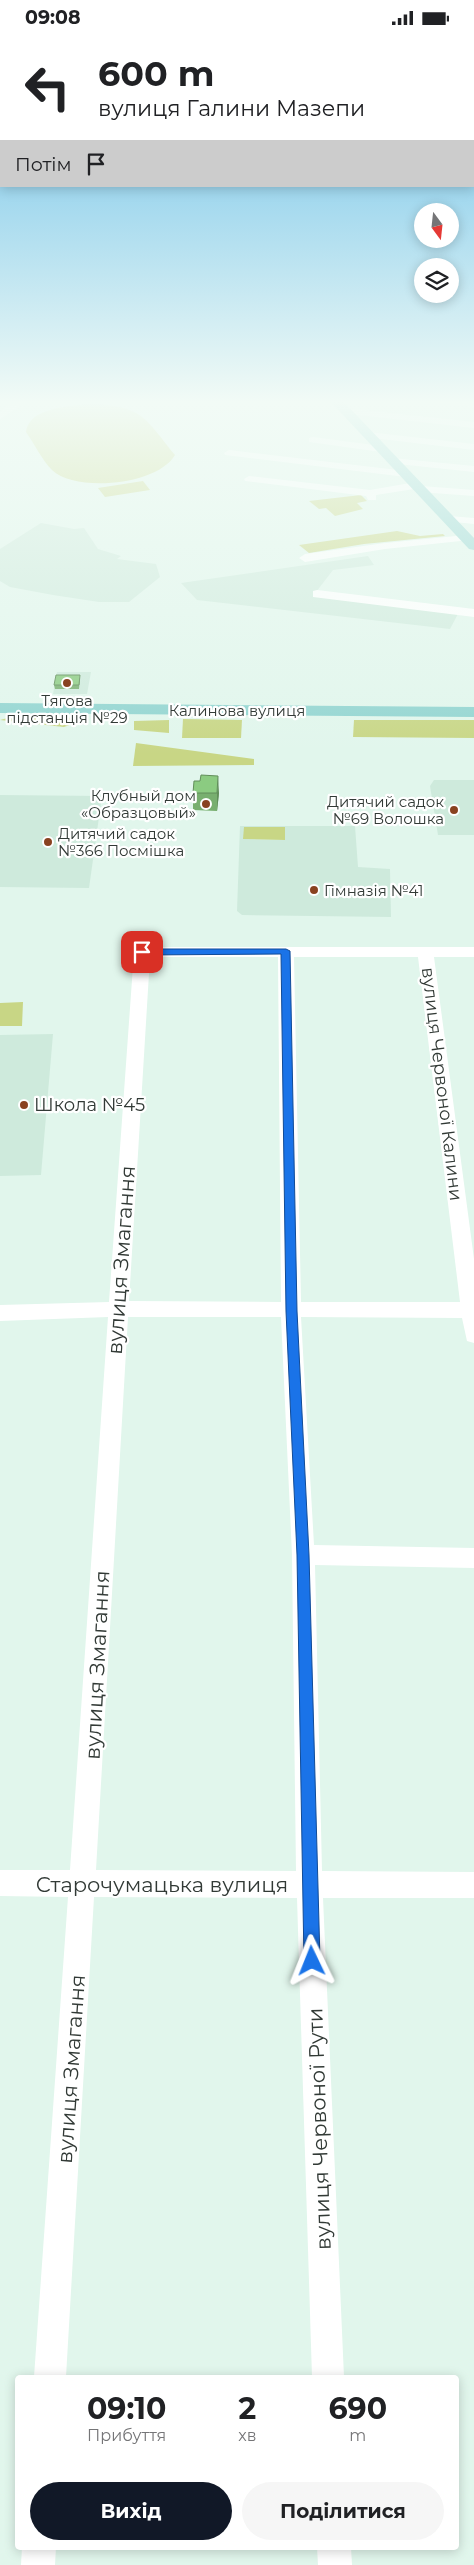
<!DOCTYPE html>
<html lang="uk">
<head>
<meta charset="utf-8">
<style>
  body { margin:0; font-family:Montserrat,sans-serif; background:#f6f6f6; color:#202124; height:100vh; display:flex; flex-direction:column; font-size:19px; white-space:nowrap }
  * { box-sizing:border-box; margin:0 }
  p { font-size:16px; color:#757577 }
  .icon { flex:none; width:28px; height:28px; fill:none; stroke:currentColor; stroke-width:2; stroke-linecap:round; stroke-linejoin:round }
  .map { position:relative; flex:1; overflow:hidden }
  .sheet { position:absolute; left:15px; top:2340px; width:444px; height:175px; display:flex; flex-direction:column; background:#fff; border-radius:5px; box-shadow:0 2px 12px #0003 }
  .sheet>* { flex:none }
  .guide { position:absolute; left:0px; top:0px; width:475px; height:152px; box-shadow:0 2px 12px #0003; background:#fff; color:#202124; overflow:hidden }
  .needle { width:32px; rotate:165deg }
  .buttons { position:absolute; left:414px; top:168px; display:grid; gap:10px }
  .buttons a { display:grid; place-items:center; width:45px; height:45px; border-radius:50%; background:#fff; box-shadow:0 2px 12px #0003; font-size:25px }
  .pin { position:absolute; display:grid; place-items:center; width:42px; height:42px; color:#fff; margin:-21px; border-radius:10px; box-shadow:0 2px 8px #0006 }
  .me { position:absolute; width:55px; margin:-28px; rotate:358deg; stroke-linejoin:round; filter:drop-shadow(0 0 4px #0008) }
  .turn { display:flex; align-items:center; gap:18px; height:105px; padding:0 15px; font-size:22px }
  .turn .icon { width:65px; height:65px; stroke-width:2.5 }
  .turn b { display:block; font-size:35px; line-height:42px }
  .then { display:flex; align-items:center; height:48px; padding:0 15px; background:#0003; gap:10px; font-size:19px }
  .eta { display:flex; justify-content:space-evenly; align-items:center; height:85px; text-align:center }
  .eta b { font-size:30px; font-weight:700; line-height:35px }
  .primary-button { display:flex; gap:10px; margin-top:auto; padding:10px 15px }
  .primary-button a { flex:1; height:58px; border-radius:30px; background:#111827; color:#fff; font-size:20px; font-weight:700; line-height:58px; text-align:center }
  .primary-button a+a { background:#f6f6f6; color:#202124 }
  .status { display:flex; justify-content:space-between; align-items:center; height:35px; padding:0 25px; background:#fff; direction:ltr }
  .status svg { height:14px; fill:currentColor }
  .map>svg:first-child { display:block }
</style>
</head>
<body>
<div class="status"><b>09:08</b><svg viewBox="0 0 49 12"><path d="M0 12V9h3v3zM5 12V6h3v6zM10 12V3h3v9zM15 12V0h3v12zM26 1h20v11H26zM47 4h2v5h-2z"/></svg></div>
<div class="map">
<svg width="474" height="2530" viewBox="0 0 474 2530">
  <rect width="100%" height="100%" fill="#e1f6ec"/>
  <g fill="#ceeadc" fill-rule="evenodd">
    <polygon points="41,488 74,494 84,493 98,514 121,521 117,524 156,529 160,542 129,567 99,567 53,560 10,552 0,546 0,514"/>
    <polygon points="368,521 374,530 333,535 313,561 459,577 450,594 197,565 181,548"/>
    <polygon points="57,637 91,637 87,659 53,659"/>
    <polygon points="434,745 474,745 474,800 438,800 430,751"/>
    <polygon points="0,760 102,761 89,853 0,852"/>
    <path d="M240,791h115l3,41 32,2 1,48 -149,-2 -5,-4zM285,792v13l-41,-1z"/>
    <polygon points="53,999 41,1140 0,1141 0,1000"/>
  </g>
  <g fill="#c8d685">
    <path d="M90,369c53,2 54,13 85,51 -17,30 -99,38 -123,15 -10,-10 -18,-27 -26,-38 3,-25 45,-26 64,-28z"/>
    <polygon points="143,446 150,455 105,462 98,453"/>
    <polygon points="361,460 367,466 357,468 363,474 335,481 326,473 319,474 309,466"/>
    <polygon points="397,496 420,501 443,499 445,501 364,509 309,518 299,510"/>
    <polygon points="11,682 89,683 64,692 0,685"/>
    <polygon points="183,684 242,685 241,703 182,703"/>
    <polygon points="169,685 169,698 134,695 134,686"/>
    <polygon points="354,685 474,685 474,703 353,702"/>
    <polygon points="136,708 254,724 254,730 133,731"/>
    <polygon points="244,792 285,792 285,805 243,804"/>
    <polygon points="23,967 22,991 0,991 0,968"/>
  </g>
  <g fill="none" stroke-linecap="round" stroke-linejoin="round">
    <g fill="#fff" fill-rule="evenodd">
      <polygon points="19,364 31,364 0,384 0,377"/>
      <polygon points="161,364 173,364 168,367"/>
      <polygon points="429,364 474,366 474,372 434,367"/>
      <polygon points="345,373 474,387 474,393 341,378 340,376"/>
      <polygon points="368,397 474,409 474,415 364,402 363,400"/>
      <polygon points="313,402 381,411 386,414 381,417 309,407 309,403"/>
      <polygon points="229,415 406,436 411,439 406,442 225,420 224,418"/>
      <polygon points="392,423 474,431 474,437 388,428 388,424"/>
      <polygon points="249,441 370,455 416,447 421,451 474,455 474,461 419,457 414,454 376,460 376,465 368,465 366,461 245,446 244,444"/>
      <polygon points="449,481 474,483 474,489 445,486 443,484"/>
      <polygon points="466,500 472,503 470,505 385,514 305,527 299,523 305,519 385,508"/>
      <polygon points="317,555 474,574 474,582 313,562 313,556"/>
      <path d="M142,912h332v10h-40l40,302v84l-7,-2 -5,-23 -161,-1 13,228 160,3v20l-159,-3 7,306 152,1v26h-151l21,479h-32l-15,-479 -203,-1 -28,480h-32l34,-480 -68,-1v-26h70l38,-553 -108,4v-16l109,-3 25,-350zM150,922h128l3,345 -152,-1zM294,922h124l42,345h-159zM128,1282h153l11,238 4,316 -200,-1z"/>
      <polygon points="22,2512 56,2512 55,2530 21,2530"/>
      <polygon points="317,2512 351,2512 352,2530 318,2530"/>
    </g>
    <g fill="#91d4d0" fill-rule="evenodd">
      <polygon points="328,364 341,364 474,503 474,515 469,514"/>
      <polygon points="0,668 474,672 474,682 0,678"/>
    </g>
  </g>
  <g fill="#78af6f">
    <polygon points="80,643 79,654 55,654 54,650"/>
    <polygon points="193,758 219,758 217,776 193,775"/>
  </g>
  <polygon fill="#618e5a" points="218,741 219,758 217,776 217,758"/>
  <g fill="#8bcb81" stroke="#618e5a">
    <polygon points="56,640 80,640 79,650 54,650"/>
    <polygon points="201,740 218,741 217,758 193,758 194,746 200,746"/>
  </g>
  <linearGradient id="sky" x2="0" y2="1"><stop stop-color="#64bde8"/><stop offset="0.51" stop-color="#f2fbf6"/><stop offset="1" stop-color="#f2fbf6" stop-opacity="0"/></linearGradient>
  <rect width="474" height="719" fill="url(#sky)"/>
  <polygon fill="#1a73e8" stroke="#114b97" points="286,914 290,916 297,1276 309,1520 320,1926 318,1931 312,1934 307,1931 304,1926 297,1520 286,1276 281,919 142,920 137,917 142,914"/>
  <g fill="#894220" stroke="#fff" stroke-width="2">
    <circle cx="67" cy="648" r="5"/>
    <circle cx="206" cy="769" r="5"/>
    <circle cx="454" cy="775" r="5"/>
    <circle cx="48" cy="807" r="5"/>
    <circle cx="314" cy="855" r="5"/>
    <circle cx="24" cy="1070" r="5"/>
  </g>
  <g text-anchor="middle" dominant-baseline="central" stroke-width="4.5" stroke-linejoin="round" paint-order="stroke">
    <g font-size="15" fill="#323a36" stroke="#fff" text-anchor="end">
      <text x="67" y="665" text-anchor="middle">Тягова<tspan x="67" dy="17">пiдстанцiя №29</tspan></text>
      <text x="196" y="760">Клубный дом<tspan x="196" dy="17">«Образцовый»</tspan></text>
      <text x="444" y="766">Дитячий садок<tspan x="444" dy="17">№69 Волошка</tspan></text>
      <text x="58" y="798" text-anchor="start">Дитячий садок<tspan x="58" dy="17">№366 Посмішка</tspan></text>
      <text x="324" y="855" text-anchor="start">Гімназія №41</text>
    </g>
    <g font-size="15" fill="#323a36" stroke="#fff">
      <text x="237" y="675">Калинова вулиця</text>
    </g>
    <g font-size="18" fill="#323a36" stroke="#fff">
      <text transform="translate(442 1049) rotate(83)">вулиця Червоної Калини</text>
    </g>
    <g font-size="18" fill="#323a36" stroke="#fff" text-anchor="start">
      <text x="34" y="1070">Школа №45</text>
    </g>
    <g font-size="21" fill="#323a36" stroke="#fff">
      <text transform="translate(121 1225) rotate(-86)">вулиця Змагання</text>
      <text transform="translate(97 1630) rotate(-87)">вулиця Змагання</text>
      <text x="162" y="1849">Старочумацька вулиця</text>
      <text transform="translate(71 2034) rotate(-86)">вулиця Змагання</text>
      <text transform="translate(319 2094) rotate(-92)">вулиця Червоної Рути</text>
    </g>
  </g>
</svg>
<div class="buttons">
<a><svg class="needle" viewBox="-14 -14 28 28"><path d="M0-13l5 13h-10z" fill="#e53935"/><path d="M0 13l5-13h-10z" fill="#757577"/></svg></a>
<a><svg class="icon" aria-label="layers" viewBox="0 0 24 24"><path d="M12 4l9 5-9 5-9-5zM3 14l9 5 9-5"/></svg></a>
</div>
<div class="pin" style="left:142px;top:917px;background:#d93025"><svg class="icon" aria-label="arrive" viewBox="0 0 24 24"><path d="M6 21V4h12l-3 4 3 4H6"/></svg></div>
<svg class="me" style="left:312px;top:1926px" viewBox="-20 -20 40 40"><path d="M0-17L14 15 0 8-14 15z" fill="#1a73e8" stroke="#fff" stroke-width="4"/></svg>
<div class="guide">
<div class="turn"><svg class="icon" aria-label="left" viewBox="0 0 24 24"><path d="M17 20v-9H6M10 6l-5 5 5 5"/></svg><div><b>600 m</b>вулиця Галини Мазепи</div></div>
<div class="then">Потім<svg class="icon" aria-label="arrive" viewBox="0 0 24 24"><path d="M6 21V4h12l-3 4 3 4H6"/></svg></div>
</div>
<section class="sheet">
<div class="eta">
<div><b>09:10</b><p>Прибуття</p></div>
<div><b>2</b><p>хв</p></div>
<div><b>690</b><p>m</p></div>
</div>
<div class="primary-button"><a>Вихід</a><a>Поділитися</a></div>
</section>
</div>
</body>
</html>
